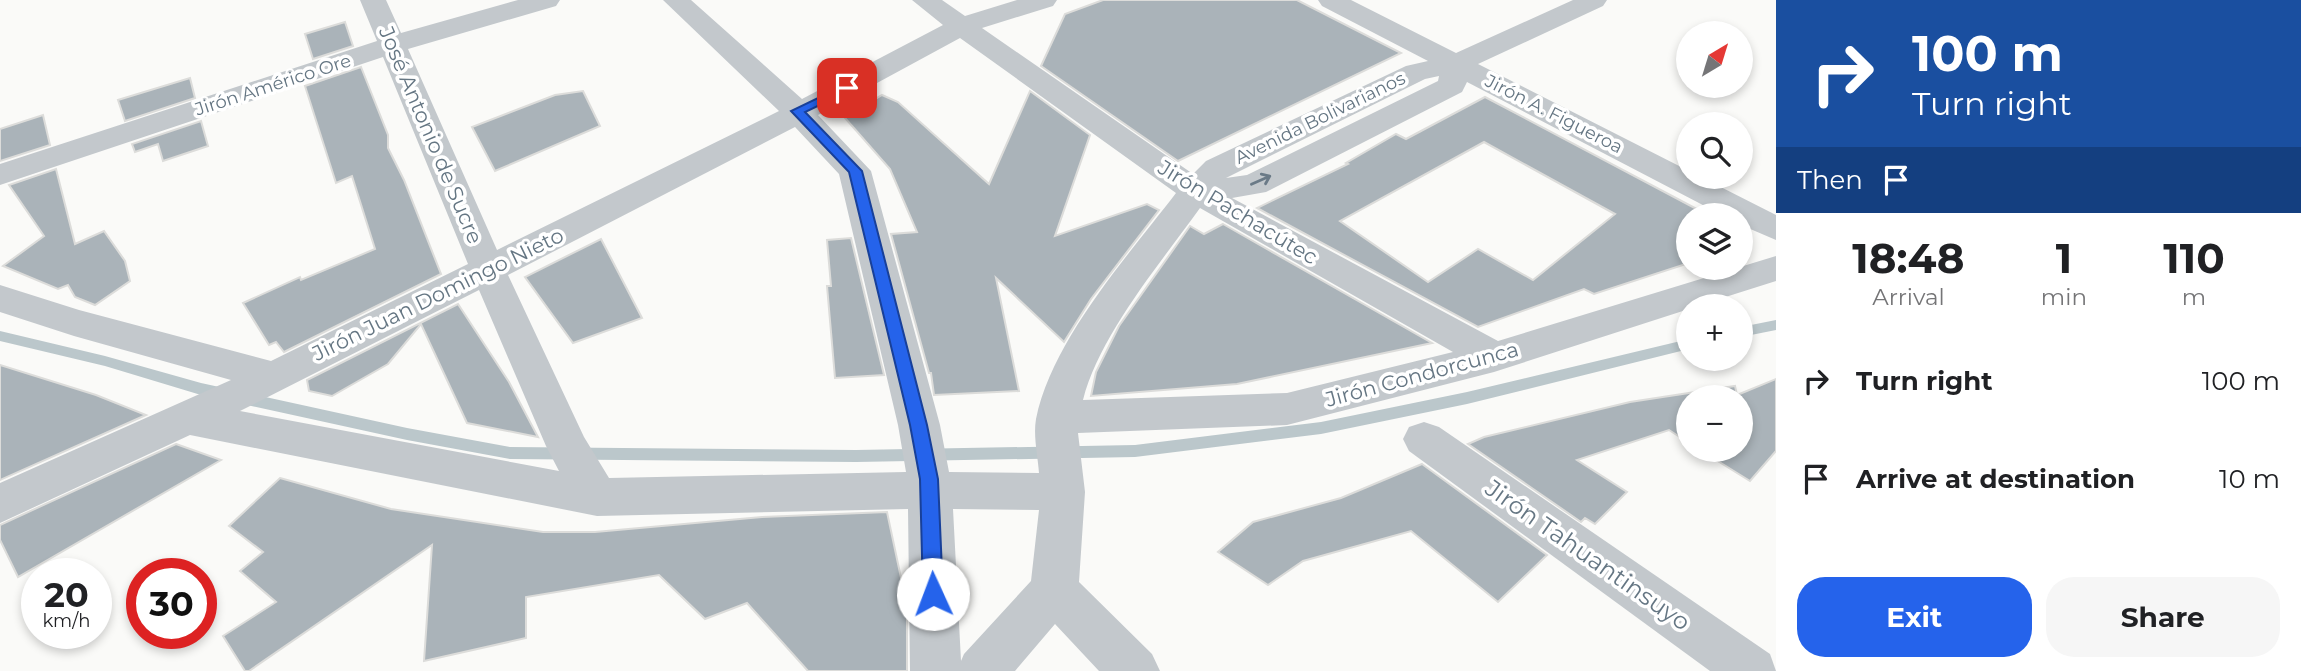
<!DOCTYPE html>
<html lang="en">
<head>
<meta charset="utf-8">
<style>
  body { margin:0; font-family:Montserrat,sans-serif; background:#f6f6f6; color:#202124; height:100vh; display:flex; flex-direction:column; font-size:26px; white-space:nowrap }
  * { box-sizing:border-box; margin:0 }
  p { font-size:23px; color:#757577 }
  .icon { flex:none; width:38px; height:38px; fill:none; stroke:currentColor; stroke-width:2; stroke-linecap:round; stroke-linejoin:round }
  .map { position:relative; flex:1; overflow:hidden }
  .drawer { display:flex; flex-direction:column; background:#fff; width:525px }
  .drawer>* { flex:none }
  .banner { background:#1a4fa0; color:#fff; overflow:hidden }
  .needle { width:46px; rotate:38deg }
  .tools { position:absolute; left:1676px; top:21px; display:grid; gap:14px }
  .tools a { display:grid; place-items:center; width:77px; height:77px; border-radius:50%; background:#fff; box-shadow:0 4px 10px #0003; font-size:35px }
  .speed { position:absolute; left:21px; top:558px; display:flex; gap:14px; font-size:35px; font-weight:700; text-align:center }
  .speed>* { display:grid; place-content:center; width:91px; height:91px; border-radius:50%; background:#fff; box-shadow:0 4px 10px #0003; line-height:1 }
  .speed small { font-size:18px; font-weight:400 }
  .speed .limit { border:10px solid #d22; background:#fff; color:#111 }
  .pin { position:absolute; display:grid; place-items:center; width:60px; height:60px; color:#fff; margin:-30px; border-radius:14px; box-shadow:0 4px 10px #0006 }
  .me { position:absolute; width:77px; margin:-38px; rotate:358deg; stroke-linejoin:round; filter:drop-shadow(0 0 5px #0008) }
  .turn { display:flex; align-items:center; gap:24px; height:147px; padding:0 21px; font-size:32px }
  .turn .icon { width:91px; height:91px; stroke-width:2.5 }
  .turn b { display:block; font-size:49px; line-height:60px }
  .then { display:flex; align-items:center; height:66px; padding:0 21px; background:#0003; gap:14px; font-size:26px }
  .eta { display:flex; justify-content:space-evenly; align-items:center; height:119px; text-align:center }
  .eta b { font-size:42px; font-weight:700; line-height:49px }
  .action { display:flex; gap:14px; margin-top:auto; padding:14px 21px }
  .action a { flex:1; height:80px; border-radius:28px; background:#2563eb; color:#fff; font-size:28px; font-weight:700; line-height:80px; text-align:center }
  .action a+a { background:#f6f6f6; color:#202124 }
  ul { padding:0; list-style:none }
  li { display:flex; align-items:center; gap:21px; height:98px; padding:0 21px }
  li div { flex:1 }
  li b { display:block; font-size:26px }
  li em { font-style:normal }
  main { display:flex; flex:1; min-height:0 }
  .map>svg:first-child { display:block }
</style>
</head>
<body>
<main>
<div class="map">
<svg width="1776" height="671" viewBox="0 0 1776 671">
  <rect width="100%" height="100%" fill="#fafaf8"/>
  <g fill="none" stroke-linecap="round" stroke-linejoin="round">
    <g fill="#bbc7cb" fill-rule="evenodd">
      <polygon points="1776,320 1776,330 1741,337 1741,327"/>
      <polygon points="0,331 105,356 201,383 407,428 510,447 856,450 1135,445 1321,422 1467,392 1689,339 1689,349 1467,404 1321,434 1135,457 856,462 510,459 407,440 201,395 105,366 0,341"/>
    </g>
  </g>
  <g fill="#aab3b9" stroke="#dcdcda" stroke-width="2" fill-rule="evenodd">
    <polygon points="1103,0 1297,0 1401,53 1178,161 1041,66 1065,14"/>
    <polygon points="345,22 353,46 313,59 305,34"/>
    <polygon points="361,67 388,135 388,148 404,180 441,274 284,352 276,342 269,345 243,303 300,277 301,280 375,249 352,176 336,183 305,86"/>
    <polygon points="190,78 195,98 125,121 118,100"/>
    <polygon points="583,91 600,126 495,171 472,127 555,95"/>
    <polygon points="1030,91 1090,135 1055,236 1147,204 1159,210 1091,299 1064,342 996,278 1019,391 934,395 931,373 929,373 891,234 917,232 890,169 845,118 882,95 898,102 989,184"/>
    <path d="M1485,97l223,118h-19v48l-95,31 -10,-5 -106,38 -221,-119 91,-44 -2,-1 50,-29 10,5zM1484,142l131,72 -82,66 -55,-31 -50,33 -88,-61z"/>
    <polygon points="43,115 50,145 0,161 0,129"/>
    <polygon points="201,121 208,146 163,161 158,144 135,152 132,144"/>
    <polygon points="56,169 75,244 104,231 125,261 130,281 95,305 75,297 68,285 58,289 3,266 44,236 9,185"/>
    <polygon points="1223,224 1432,343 1237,384 1091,396 1096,372 1119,326 1190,226 1204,234"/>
    <polygon points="851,238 884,375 835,378 827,286 831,286 827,240"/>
    <polygon points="601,239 642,318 573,343 525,277"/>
    <polygon points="458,304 509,382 538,437 467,423 421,324 388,364 332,396 309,391 307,380"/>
    <polygon points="0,365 96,395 146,415 0,480"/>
    <polygon points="1776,379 1776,451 1750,481 1700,450 1741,450 1741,397 1689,397 1689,443 1669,430 1577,460 1627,492 1595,524 1585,518 1581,522 1468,444 1484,437 1630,402 1735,386 1737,395"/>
    <polygon points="176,444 221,460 18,577 0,540 0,525"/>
    <polygon points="1422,464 1547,555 1498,602 1411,531 1303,561 1268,585 1218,552 1253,522 1341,498"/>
    <polygon points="280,478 391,509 543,532 595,532 762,517 887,512 907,606 907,671 808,671 747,603 705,619 659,575 526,597 526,638 424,661 432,545 249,671 245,671 223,636 276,602 240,571 263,552 229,526"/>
  </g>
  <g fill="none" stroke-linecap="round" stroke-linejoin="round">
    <g fill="#c3c8cc" fill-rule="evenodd">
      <path d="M360,0h26l15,33 117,-33h42l-4,6 -148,43 89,201 282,-139 -116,-111h28l111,99 141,-74 -31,-25h30l23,16 52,-16h40l-4,6 -71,22 211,146 13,-13 200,-95 22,-5 -106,-55 -4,-6h33l105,53 117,-53h34l-4,6 -125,58 211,107v6h12l75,38v25l-35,-15v-10h-19l-255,-133 -5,10 -196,100 -34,6 266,143 278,-85v25l-79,25h-8v3l-195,63 -207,53 -209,8 7,59 -6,90 73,72 8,17h-61l-44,-47 -40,47h-105l-2,-162 -311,7 -407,-81 -190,88v-40l231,-103 -157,-44 -74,-24v-27l79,25 192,51 197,-97 -85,-207 -383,128v-21l377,-123zM960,38l216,155c-49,64 -124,147 -140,226 -3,17 2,38 3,54l-90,-1 -9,-47 -69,-254 -53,-56zM1439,76l-1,5 -191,94 -21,3 199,-99zM795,127l44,47 59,251 8,47 -297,6 -25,-41 -76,-162zM1200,208l253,144 -166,41 -204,7c17,-66 77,-136 117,-192zM479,290l67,156 13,25 -319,-60zM953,509l86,1 -8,71 -67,73 -3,7z"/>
      <polygon points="1424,422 1439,427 1770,654 1776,671 1710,671 1409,451 1403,439 1409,427"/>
    </g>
  </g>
  <defs><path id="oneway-shaft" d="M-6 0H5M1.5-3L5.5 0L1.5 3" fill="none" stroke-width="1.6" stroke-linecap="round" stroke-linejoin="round" transform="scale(1.75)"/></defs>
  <use stroke="#6a7a87" href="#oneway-shaft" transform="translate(1261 180) rotate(-24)"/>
  <polygon fill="#2563eb" stroke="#184099" stroke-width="2" points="847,84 851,85 851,90 805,112 862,171 927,425 938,479 943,594 940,600 933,603 926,600 923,594 920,479 910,425 849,172 791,111"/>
  <g text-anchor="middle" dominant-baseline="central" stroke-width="7" stroke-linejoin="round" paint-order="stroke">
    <g font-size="18" fill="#657683" stroke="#fff">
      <text transform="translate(273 85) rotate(-18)">Jirón Américo Ore</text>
      <text transform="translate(1554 114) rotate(27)">Jirón A. Figueroa</text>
      <text transform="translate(1320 118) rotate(-26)">Avenida Bolivarianos</text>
    </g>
    <g font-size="21" fill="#657683" stroke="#fff">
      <text transform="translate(431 135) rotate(67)">José Antonio de Sucre</text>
      <text transform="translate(1238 212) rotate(31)">Jirón Pachacútec</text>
      <text transform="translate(438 294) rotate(-26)">Jirón Juan Domingo Nieto</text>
      <text transform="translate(1422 374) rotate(-15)">Jirón Condorcunca</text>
    </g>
    <g font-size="24" fill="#657683" stroke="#fff">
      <text transform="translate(1588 555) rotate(35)">Jirón Tahuantinsuyo</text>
    </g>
  </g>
</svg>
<div class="tools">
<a><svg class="needle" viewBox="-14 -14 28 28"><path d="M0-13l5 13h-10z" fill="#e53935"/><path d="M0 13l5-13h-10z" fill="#757577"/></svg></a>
<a><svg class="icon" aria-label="search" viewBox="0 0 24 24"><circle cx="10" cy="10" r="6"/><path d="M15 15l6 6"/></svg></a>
<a><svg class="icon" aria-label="layers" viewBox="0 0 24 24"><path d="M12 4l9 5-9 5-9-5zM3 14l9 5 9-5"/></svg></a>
<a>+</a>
<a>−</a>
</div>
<div class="speed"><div>20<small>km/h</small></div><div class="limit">30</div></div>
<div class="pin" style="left:847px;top:88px;background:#d93025"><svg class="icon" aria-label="arrive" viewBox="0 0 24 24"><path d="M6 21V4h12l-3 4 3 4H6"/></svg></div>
<svg class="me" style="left:933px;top:594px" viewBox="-20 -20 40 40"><circle r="19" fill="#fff"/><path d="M0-13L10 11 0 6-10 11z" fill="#2563eb"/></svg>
</div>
<section class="drawer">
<div class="banner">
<div class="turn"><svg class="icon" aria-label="right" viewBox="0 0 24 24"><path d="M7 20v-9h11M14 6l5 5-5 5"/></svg><div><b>100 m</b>Turn right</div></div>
<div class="then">Then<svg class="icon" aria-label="arrive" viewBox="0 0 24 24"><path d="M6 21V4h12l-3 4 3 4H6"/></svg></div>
</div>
<div class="eta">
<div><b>18:48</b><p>Arrival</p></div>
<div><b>1</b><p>min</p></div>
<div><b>110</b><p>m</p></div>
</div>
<ul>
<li><svg class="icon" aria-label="right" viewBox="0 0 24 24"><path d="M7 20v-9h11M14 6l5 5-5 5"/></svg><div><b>Turn right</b></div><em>100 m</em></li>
<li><svg class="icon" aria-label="arrive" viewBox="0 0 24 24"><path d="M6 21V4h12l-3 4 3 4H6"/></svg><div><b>Arrive at destination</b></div><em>10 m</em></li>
</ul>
<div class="action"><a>Exit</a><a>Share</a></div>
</section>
</main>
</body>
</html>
